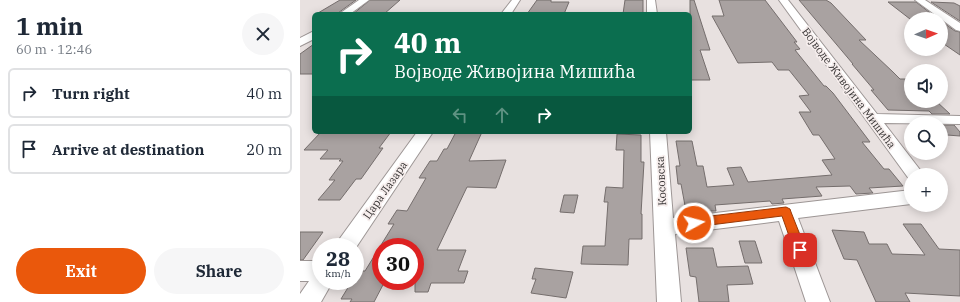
<!DOCTYPE html>
<html lang="en">
<head>
<meta charset="utf-8">
<style>
  body { margin:0; font-family:"IBM Plex Serif",serif; background:#f6f6f7; color:#1f2937; height:100vh; display:flex; flex-direction:column; font-size:15px; white-space:nowrap }
  * { box-sizing:border-box; margin:0 }
  p { font-size:13px; color:#747a83 }
  .icon { flex:none; width:22px; height:22px; fill:none; stroke:currentColor; stroke-width:2; stroke-linecap:round; stroke-linejoin:round }
  .map { position:relative; flex:1; overflow:hidden }
  .details { display:flex; flex-direction:column; background:#fff; width:300px }
  .details>* { flex:none }
  .top-card { position:absolute; left:12px; top:12px; width:380px; height:122px; border-radius:6px; box-shadow:0 2px 10px #0003; background:#0b6e4f; color:#fff; overflow:hidden }
  .needle { width:26px; rotate:88deg }
  .tools { position:absolute; left:604px; top:12px; display:grid; gap:8px }
  .tools a { display:grid; place-items:center; width:44px; height:44px; border-radius:50%; background:#fff; box-shadow:0 2px 10px #0003; font-size:20px }
  .speed { position:absolute; left:12px; top:238px; display:flex; gap:8px; font-size:20px; font-weight:700; text-align:center }
  .speed>* { display:grid; place-content:center; width:52px; height:52px; border-radius:50%; background:#fff; box-shadow:0 2px 10px #0003; line-height:1 }
  .speed small { font-size:10px; font-weight:400 }
  .speed .limit { border:6px solid #d22; background:#fff; color:#111 }
  .pin { position:absolute; display:grid; place-items:center; width:34px; height:34px; color:#fff; margin:-17px; border-radius:8px; box-shadow:0 2px 6px #0006 }
  .me { position:absolute; width:44px; margin:-22px; rotate:83deg; stroke-linejoin:round; filter:drop-shadow(0 0 3px #0008) }
  .turn { display:flex; align-items:center; gap:14px; height:84px; padding:0 16px; font-size:18px }
  .turn .icon { width:52px; height:52px; stroke-width:2.5 }
  .turn b { display:block; font-size:28px; line-height:34px }
  .lanes { display:flex; align-items:center; height:38px; padding:0 16px; background:#0003; justify-content:center; gap:20px; direction:ltr }
  .lanes .off { opacity:.35 }
  .round { display:grid; place-items:center; flex:none; width:42px; height:42px; border-radius:21px; background:#f6f6f7 }
  .head { display:flex; align-items:center; justify-content:space-between; height:68px; padding:0 16px }
  h1 { font-size:24px; font-weight:700; line-height:30px }
  .cta { display:flex; gap:8px; margin-top:auto; padding:8px 16px }
  .cta a { flex:1; height:46px; border-radius:24px; background:#ea580c; color:#fff; font-size:16px; font-weight:700; line-height:46px; text-align:center }
  .cta a+a { background:#f6f6f7; color:#1f2937 }
  ul { padding:0; list-style:none }
  li { display:flex; align-items:center; gap:12px; height:50px; margin:0 8px 6px; padding:0 8px; border:2px solid #e0e1e3; border-radius:6px }
  li div { flex:1 }
  li b { display:block; font-size:15px }
  li em { font-style:normal }
  main { display:flex; flex:1; min-height:0 }
  .map>svg:first-child { display:block }
</style>
</head>
<body>
<main>
<section class="details">
<div class="head"><div><h1>1 min</h1><p>60 m · 12:46</p></div><a class="round"><svg class="icon" aria-label="close" viewBox="0 0 24 24"><path d="M6 6l12 12M18 6L6 18"/></svg></a></div>
<ul>
<li><svg class="icon" aria-label="right" viewBox="0 0 24 24"><path d="M7 20v-9h11M14 6l5 5-5 5"/></svg><div><b>Turn right</b></div><em>40 m</em></li>
<li><svg class="icon" aria-label="arrive" viewBox="0 0 24 24"><path d="M6 21V4h12l-3 4 3 4H6"/></svg><div><b>Arrive at destination</b></div><em>20 m</em></li>
</ul>
<div class="cta"><a>Exit</a><a>Share</a></div>
</section>
<div class="map">
<svg width="660" height="302" viewBox="0 0 660 302">
  <rect width="100%" height="100%" fill="#e8e1e0"/>
  <g fill="#a9a2a1" stroke="#756e6d">
    <polygon points="40,0 56,0 38,13 18,13"/>
    <polygon points="70,0 100,0 84,14 53,14"/>
    <polygon points="237,0 251,0 251,2 269,2 264,14 227,14"/>
    <polygon points="325,0 343,0 343,13 323,14"/>
    <polygon points="390,0 394,0 410,50 400,50 410,80 390,80"/>
    <polygon points="419,0 465,0 497,42 494,42 500,49 495,50 524,86 526,86 533,93 570,142 562,142 584,169 589,169 603,186 569,188 573,193 556,194 550,186 516,187 522,196 482,199 484,203 472,204 470,201 415,205 416,211 386,211 381,184 378,184 376,166 380,166 376,141 392,141 397,166 403,166 407,187 434,185 427,168 441,167 448,182 532,175 522,160 535,159 519,135 513,135 499,112 511,112 499,96 509,95 489,70 478,70 472,62 438,63 412,16 424,16"/>
    <polygon points="499,0 526,0 531,3 566,40 559,40 593,72 600,79 611,79 611,101 636,101 650,114 632,114 629,111 588,110 571,90 574,90 552,64 553,64"/>
    <polygon points="588,2 616,2 638,19 610,19"/>
    <polygon points="631,2 654,3 660,6 660,21"/>
    <polygon points="641,21 655,31 660,32 660,55 641,42"/>
    <polygon points="14,44 14,74 0,74 0,54"/>
    <polygon points="641,125 654,125 660,132 660,136 647,135 641,128"/>
    <polygon points="21,132 91,132 79,148 83,148 61,179 56,179 40,200 18,200 35,180 29,180 43,161 39,161 41,159 20,159 28,150 4,150"/>
    <polygon points="156,132 182,132 169,161 206,160 196,188 167,187 137,250 166,250 158,271 168,271 164,283 131,283 128,292 115,292 115,247 81,247 81,281 85,281 74,302 50,302 52,299 41,299 52,281 55,281 55,276 58,271 65,271 94,224 88,224 97,210 107,211 126,178 119,178 130,161 137,161 144,149 147,149"/>
    <polygon points="317,134 341,135 341,162 344,162 341,214 342,214 342,239 329,239 328,265 281,264 283,246 305,246 308,202 304,202 306,187 323,188 324,150 316,150"/>
    <polygon points="264,195 278,195 274,213 260,212"/>
    <polygon points="603,224 621,224 639,249 660,250 660,296 605,293 610,302 576,302 557,260 544,259 532,230 564,232 569,244 587,244 592,254 625,255"/>
    <polygon points="0,232 23,232 3,260 0,260"/>
    <polygon points="439,241 455,241 462,263 445,263"/>
    <polygon points="386,248 413,248 417,267 448,266 453,284 427,285 429,302 399,302 396,277 390,276"/>
    <polygon points="235,268 273,272 266,298 231,293 236,279 232,279"/>
  </g>
  <g fill="none" stroke-linecap="round" stroke-linejoin="round">
    <g stroke="#9d9695" stroke-width="2">
      <g id="minor">
        <polygon points="59,0 69,0 50,14 39,14"/>
        <polygon points="212,0 220,0 211,14 201,14"/>
        <polygon points="347,0 355,0 357,14 347,14"/>
        <polygon points="479,0 488,0 577,114 660,116 660,124 584,123 624,175 611,175 611,180 609,179"/>
        <polygon points="615,0 625,0 660,23 660,31 656,30"/>
        <polygon points="14,31 14,39 0,46 0,38"/>
        <polygon points="117,132 133,132 55,249 55,247 35,247 38,241"/>
        <polygon points="350,132 366,132 373,218 611,190 611,204 498,218 530,302 506,302 479,221 375,234 381,302 357,302"/>
        <polygon points="0,261 21,261 21,281 33,281 21,302 0,302 0,294 9,281 0,281"/>
      </g>
    </g>
    <use href="#minor" fill="#fff" fill-rule="evenodd"/>
  </g>
  <polygon fill="#ea580c" stroke="#983908" points="486,207 490,209 491,212 506,250 504,254 500,256 496,254 494,250 482,216 394,227 390,226 389,223 390,220 394,218"/>
  <g text-anchor="middle" dominant-baseline="central" stroke-width="3.5" stroke-linejoin="round" paint-order="stroke">
    <g font-size="11" fill="#383535" stroke="#f6eeed">
      <text transform="translate(549 88) rotate(53)">Војводе Живојина Мишића</text>
      <text transform="translate(361 181) rotate(-93)">Косовска</text>
      <text transform="translate(85 190) rotate(-55)">Цара Лазара</text>
    </g>
  </g>
</svg>
<div class="tools">
<a><svg class="needle" viewBox="-14 -14 28 28"><path d="M0-13l5 13h-10z" fill="#e53935"/><path d="M0 13l5-13h-10z" fill="#747a83"/></svg></a>
<a><svg class="icon" aria-label="sound" viewBox="0 0 24 24"><path d="M4 9h4l5-4v14l-5-4H4zM17 9q2 3 0 6"/></svg></a>
<a><svg class="icon" aria-label="search" viewBox="0 0 24 24"><circle cx="10" cy="10" r="6"/><path d="M15 15l6 6"/></svg></a>
<a>+</a>
</div>
<div class="speed"><div>28<small>km/h</small></div><div class="limit">30</div></div>
<div class="pin" style="left:500px;top:250px;background:#d93025"><svg class="icon" aria-label="arrive" viewBox="0 0 24 24"><path d="M6 21V4h12l-3 4 3 4H6"/></svg></div>
<svg class="me" style="left:394px;top:223px" viewBox="-20 -20 40 40"><circle r="17" fill="#ea580c" stroke="#fff" stroke-width="3"/><path d="M0-11L8 9 0 5-8 9z" fill="#fff"/></svg>
<div class="top-card">
<div class="turn"><svg class="icon" aria-label="right" viewBox="0 0 24 24"><path d="M7 20v-9h11M14 6l5 5-5 5"/></svg><div><b>40 m</b>Војводе Живојина Мишића</div></div>
<div class="lanes"><svg class="icon off" aria-label="left" viewBox="0 0 24 24"><path d="M17 20v-9H6M10 6l-5 5 5 5"/></svg><svg class="icon off" aria-label="ahead" viewBox="0 0 24 24"><path d="M12 20V5M6 11l6-6 6 6"/></svg><svg class="icon" aria-label="right" viewBox="0 0 24 24"><path d="M7 20v-9h11M14 6l5 5-5 5"/></svg></div>
</div>
</div>
</main>
</body>
</html>
